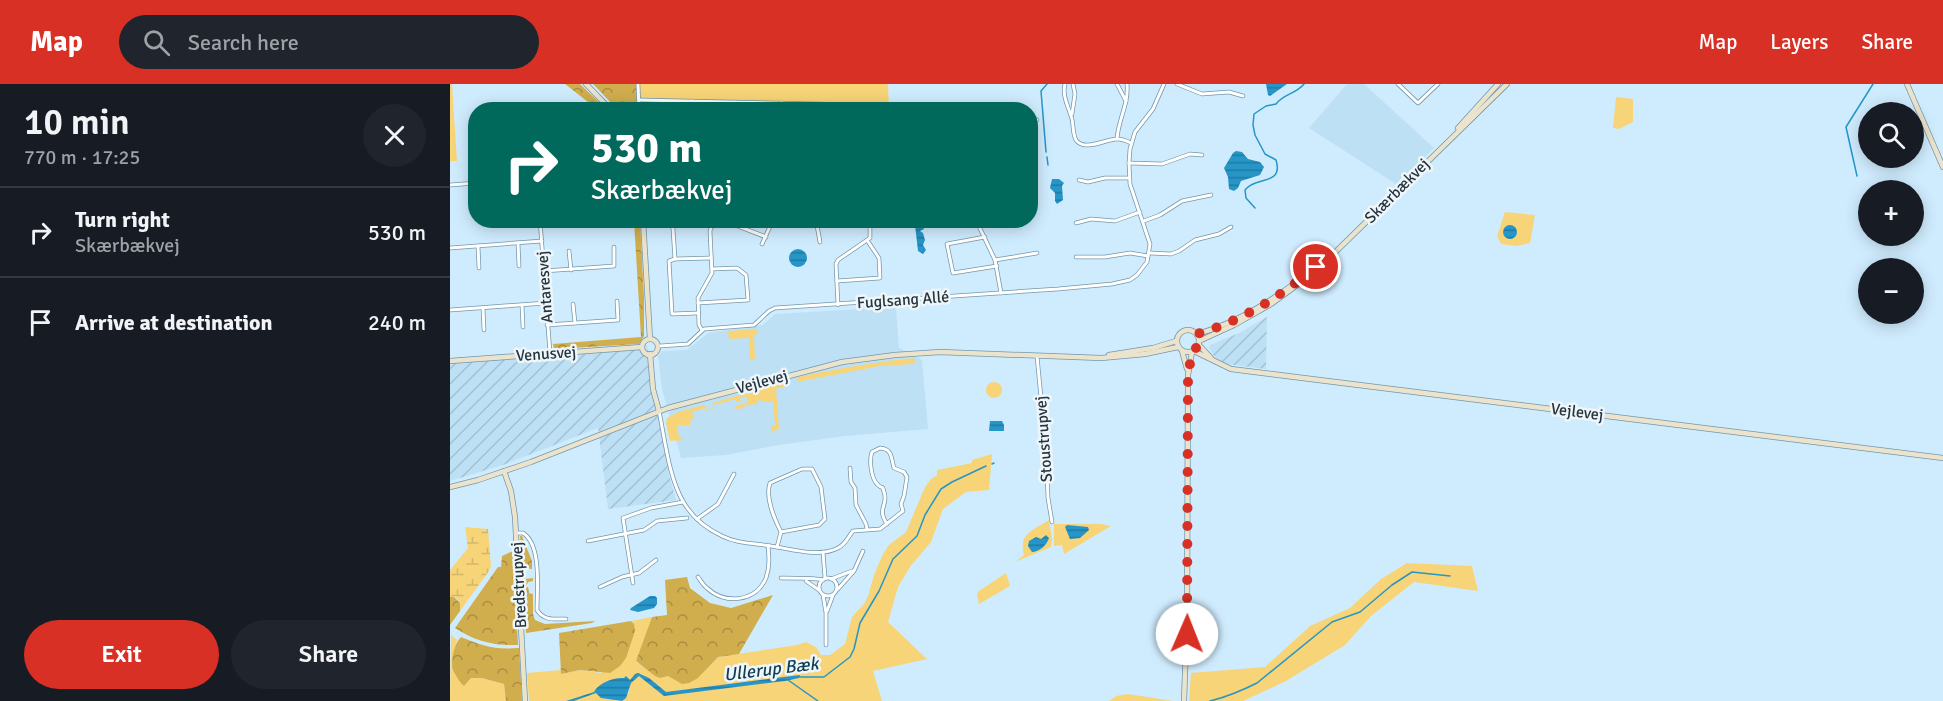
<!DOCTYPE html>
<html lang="en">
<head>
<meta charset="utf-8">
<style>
  body { margin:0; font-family:Signika,sans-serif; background:#20242c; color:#f1f3f6; height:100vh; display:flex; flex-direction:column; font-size:22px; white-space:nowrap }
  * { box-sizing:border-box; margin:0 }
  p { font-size:20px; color:#9ea1a6 }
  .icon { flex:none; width:33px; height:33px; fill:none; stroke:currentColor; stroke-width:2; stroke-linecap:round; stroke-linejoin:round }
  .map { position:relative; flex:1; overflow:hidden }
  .details { display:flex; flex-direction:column; background:#171b24; width:450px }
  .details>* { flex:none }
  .hud { position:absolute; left:18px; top:18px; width:570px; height:126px; border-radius:24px; box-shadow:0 3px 15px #0003; background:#00695c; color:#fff; overflow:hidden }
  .buttons { position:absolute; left:1408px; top:18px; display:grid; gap:12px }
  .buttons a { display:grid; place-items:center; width:66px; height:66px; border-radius:50%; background:#171b24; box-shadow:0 3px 15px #0003; font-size:30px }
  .pin { position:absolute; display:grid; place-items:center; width:51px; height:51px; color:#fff; margin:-26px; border:3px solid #fff; border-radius:50%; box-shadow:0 2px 6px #0007 }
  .me { position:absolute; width:66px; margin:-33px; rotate:1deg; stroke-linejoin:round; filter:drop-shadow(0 0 4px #0008) }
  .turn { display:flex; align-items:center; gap:21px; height:126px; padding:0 24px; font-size:27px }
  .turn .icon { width:78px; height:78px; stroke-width:2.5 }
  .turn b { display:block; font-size:42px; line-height:51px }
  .round { display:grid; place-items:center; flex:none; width:63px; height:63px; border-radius:32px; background:#20242c }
  .head { display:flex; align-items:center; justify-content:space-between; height:102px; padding:0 24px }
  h1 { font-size:36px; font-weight:600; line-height:45px }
  .action { display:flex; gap:12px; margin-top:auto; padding:12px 24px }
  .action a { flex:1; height:69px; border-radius:36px; background:#d93025; color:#fff; font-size:24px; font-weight:600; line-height:69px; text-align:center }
  .action a+a { background:#20242c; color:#f1f3f6 }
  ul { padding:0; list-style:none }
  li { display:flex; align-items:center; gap:18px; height:90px; padding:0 24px; border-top:2px solid #363941 }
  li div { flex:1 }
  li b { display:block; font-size:22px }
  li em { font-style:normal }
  header { display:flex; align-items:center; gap:36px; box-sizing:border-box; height:84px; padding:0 30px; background:#d93025; color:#fff }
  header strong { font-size:28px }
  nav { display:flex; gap:33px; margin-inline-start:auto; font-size:21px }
  .search { width:420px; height:54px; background:#20242c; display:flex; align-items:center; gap:15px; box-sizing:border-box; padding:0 21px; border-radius:33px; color:#9ea1a6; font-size:22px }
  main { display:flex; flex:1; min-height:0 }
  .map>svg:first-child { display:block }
</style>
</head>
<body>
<header>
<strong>Map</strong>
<div class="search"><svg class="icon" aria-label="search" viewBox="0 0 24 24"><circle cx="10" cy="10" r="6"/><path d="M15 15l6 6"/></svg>Search here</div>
<nav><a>Map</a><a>Layers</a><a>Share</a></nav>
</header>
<main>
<section class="details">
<div class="head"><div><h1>10 min</h1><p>770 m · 17:25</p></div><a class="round"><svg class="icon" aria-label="close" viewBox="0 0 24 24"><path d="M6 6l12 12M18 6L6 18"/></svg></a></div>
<ul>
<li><svg class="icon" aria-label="right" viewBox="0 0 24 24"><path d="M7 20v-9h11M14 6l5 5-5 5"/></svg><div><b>Turn right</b><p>Skærbækvej</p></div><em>530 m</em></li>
<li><svg class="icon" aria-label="arrive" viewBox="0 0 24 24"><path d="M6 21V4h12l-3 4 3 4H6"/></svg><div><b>Arrive at destination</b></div><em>240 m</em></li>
</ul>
<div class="action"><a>Exit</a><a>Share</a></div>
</section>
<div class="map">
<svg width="1493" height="617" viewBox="0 0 1493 617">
  <defs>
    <pattern id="industrial-furrows" width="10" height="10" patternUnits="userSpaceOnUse" patternTransform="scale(1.5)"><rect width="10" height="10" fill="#bde0f5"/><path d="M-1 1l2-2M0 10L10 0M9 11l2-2" fill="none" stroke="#a2c1d3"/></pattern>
    <pattern id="forest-crowns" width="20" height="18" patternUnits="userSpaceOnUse" patternTransform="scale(1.5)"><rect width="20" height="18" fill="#d0ad4d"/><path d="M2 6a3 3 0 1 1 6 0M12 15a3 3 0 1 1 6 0" fill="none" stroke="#a98e41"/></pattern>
    <pattern id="wetland-marsh" width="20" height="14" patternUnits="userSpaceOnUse" patternTransform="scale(1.5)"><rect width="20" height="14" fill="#f7d477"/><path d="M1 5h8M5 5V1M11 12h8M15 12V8" fill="none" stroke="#d4b768"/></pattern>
    <pattern id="water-rules" width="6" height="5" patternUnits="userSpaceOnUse" patternTransform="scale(1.5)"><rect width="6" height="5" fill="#2695c7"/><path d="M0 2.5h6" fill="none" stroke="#217aa3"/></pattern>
  </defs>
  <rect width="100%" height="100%" fill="#cfecfe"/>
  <g fill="#bde0f5">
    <polygon points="897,0 914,0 984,64 946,100 859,44"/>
    <polygon points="446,223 449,264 472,276 478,345 395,352 329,361 276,371 231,374 212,305 208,272 212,267 237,266 258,249 313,241 325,230"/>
  </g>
  <g fill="url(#industrial-furrows)">
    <polygon points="817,233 816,285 776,280 765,273 761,268 759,263 760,261 789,249"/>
    <polygon points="197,261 219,391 226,416 158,425 148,344 53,381 0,397 0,274"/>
  </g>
  <g fill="#f7d477">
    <polygon points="0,0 2,0 7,77 0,77"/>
    <polygon points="189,0 438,0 439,25 191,25"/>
    <polygon points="1166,13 1183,15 1183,38 1169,45 1163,44"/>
    <polygon points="1055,128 1085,131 1080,159 1067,162 1051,160 1047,152"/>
    <polygon points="307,245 307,250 304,251 305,275 300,276 299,254 279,255 278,247"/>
    <path d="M464,274l1,3 -1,3 -34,2 -83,16 1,-5c39,-8 76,-15 116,-19z"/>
    <polygon points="338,296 340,301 326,305 329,346 326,345 322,349 321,341 325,341 323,318 312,318 311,316 307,317 308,320 294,321 295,324 285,325 284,323 298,318 296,312 290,314 291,317 286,318 285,315 275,318 276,321 274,318 263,321 264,324 262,325 263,319"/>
    <circle cx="544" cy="306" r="8"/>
    <polygon points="254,321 258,326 256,327 255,324 242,328 244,334 240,336 241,341 227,341 229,353 232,353 233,356 220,357 216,339 217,334 228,328"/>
    <polygon points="542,370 539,406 516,408 493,425 481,458 460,483 448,503 438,538 477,575 423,587 432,617 172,617 179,608 180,600 155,615 163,615 166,617 79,617 77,589 111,586 111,590 130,586 151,589 183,538 181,537 202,533 186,578 210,594 216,592 248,594 268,573 347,561 356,558 366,563 371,571 380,571 395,560 402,533 414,520 418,512 424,491 433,470 439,461 456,448 475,403 481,395 487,391 487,386 522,379 522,376"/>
    <path d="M599,436l3,19 -1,8 -36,15 9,-7c-6,-22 10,-25 25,-35z"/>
    <polygon points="604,440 651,440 661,442 614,470 612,461 604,462"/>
    <polygon points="957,479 1022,482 1028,507 964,498 921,532 895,561 836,597 793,617 739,617 741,589 815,583 860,542 900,524 931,495"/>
    <polygon points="556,489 560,502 529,520 527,510 529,507"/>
    <path d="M1,551l6,5c-4,19 -3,29 7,46l7,-8h11l22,6 2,17h-56z"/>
    <polygon points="678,610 723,617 659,617 666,612"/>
  </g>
  <g fill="url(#forest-crowns)">
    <polygon points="115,0 130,0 156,25 147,25"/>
    <polygon points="143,0 186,0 187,25 167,25"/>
    <polygon points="184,137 190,137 194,213 194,252 189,260 104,265 103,260 191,253"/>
    <polygon points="70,452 72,452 82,477 82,485 75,484 75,495 83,494 83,497 78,498 76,503 78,503 79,509 83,510 83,530 85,536 95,540 145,537 142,539 76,549"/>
    <path d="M63,467l5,94c-25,1 -43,-4 -63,-17l43,-61h3l1,-11z"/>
    <polygon points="237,493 240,504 260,519 281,524 323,511 289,570 268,573 248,594 239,599 232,600 218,592 210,594 205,592 186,577 202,533 217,531 215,496"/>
    <polygon points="3,512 10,519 10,527 0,541 0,513"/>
    <polygon points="181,537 184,540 185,547 176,574 170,582 160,589 130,586 111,590 109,549"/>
    <path d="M11,553c23,9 32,13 58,11l3,53h-16l-2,-17 -22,-6h-11l-7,8c-4,-3 -9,-12 -11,-16 -3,-9 2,-28 8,-33z"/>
  </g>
  <polygon fill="url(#wetland-marsh)" points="15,443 38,445 41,482 39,487 10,527 10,519 6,513 0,513 0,486 18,464"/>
  <g fill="url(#water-rules)">
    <polygon points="816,0 837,0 820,12 818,11"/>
    <polygon points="786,67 792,68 798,75 810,78 814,83 810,91 791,97 788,104 784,107 779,105 778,93 774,84 783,69"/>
    <polygon points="602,95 609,95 614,99 612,102 613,116 607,120 605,117 605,109 600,104"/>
    <polygon points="468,138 473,138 474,145 470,147 473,149 475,156 473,161 476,166 473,170 468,167 465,141"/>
    <circle cx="1060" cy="148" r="7"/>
    <circle cx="348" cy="174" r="9"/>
    <polygon points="540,337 552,337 554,341 554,347 539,347"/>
    <polygon points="617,441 638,443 639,446 630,454 620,455 615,443"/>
    <path d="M596,451l3,3c-2,7 -10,14 -17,14l-4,-6 1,-5 7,-4 5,2z"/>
    <polygon points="200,512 205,512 207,514 207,520 204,524 188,528 180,526 181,524"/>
    <path d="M188,589l11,5 17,14 134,-17 -1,3 -14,3 -121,15 -25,-20 -8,7 -5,15 -4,3 -21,-3 -5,-5 -22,8h-8l28,-9c4,-9 20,-15 30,-14l2,-2 4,4 5,-6z"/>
  </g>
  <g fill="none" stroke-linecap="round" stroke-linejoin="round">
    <g stroke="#2695c7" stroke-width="1.5">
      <polyline points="596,68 591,7 597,0"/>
      <polyline points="597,73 598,81"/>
      <polyline points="1407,92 1396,43 1423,0"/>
      <path d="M805,124l-9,-10 -1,-8c10,-14 39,-4 31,-30l-11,-6 -10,-19 -2,-10 1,-11 12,-8 10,-2c7,-10 20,-10 28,-20"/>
      <polyline points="542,380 544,379"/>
      <polyline points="348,593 374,593 400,573 404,565 410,539 429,507 443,475 467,452 475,431 491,405 502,398 536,382"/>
      <polyline points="338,596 368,617"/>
      <path d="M760,617c17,-4 31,-10 47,-18l75,-61 28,-10 32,-27 20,-13 38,4"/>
    </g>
    <g stroke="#7397ab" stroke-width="4.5">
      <g id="street">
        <polyline points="188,0 189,26"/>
        <path d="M615,0c-3,11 3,22 6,32 3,7 1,17 5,24 8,12 30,-1 41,-1 4,0 10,2 14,4"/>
        <polyline points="667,0 676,17"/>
        <polyline points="727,0 752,10 779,8 793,12"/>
        <polyline points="948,0 968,19 988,0"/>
        <polyline points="189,16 412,21 415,21 416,26"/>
        <polyline points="241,26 242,17"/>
        <polyline points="284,26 284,18"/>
        <polyline points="331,26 332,19"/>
        <polyline points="483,26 523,26"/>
        <polyline points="622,30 625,10 623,0"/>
        <polyline points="580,34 587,36"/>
        <path d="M667,55c1,-19 12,-35 10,-55"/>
        <polyline points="679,79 712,80 740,70 752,71"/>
        <polyline points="629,96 638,98 655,94 679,94"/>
        <polyline points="23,100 25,123"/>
        <polyline points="0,101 26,99"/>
        <polyline points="90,136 100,269"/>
        <polyline points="220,136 223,145 225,175"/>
        <polyline points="272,136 316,153"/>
        <polyline points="366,136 370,158"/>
        <polyline points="526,136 545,176 551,209"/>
        <polyline points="694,137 710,131 732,117 761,111"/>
        <polyline points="626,139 641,135 665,137 690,128"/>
        <polyline points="528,141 552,136"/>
        <polyline points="535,153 497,160 503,189 547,182"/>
        <polyline points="68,159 69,182"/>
        <polyline points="312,160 323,136"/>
        <polyline points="28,162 29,184"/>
        <polyline points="0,164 92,157"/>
        <polyline points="119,167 121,186"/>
        <polyline points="700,169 721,170 729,167 745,156 769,150 781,143"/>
        <polyline points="626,173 655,173 680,169 698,172"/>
        <polyline points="545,176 587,169"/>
        <polyline points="94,187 164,182 164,163"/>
        <polyline points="387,197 430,194 429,174 417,156"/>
        <polyline points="248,219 298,216 296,191 287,184 262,185"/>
        <polyline points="123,220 125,239"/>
        <polyline points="72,221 73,243"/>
        <polyline points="388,221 386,180 388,176 420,154 420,136"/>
        <polyline points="33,224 34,246"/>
        <polyline points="0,226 96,219"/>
        <polyline points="248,229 222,230 219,177 225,175 261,174"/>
        <polyline points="97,241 168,236 167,217"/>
        <polyline points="252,246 249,241 248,214 262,189 260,147 261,144 268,136"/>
        <polyline points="210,262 238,260 254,245 304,241 319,227 325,224 608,205 662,200 680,196 687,191 697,178 700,160 680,100 679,79 680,65 685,48 703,25 714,0"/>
        <polyline points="587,272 596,366 598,414 602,438"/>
        <path d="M209,327c6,29 10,68 25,92 9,15 23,26 38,33 16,8 32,7 49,10 20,3 48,12 67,2 8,-4 10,-11 15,-17l27,-2 23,-18 -2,-7 3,-8 3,-19 -3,-5 -10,-4c-3,-9 -1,-19 -14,-20l-8,4c-3,8 -1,27 6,33 5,5 4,-1 6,7 5,13 -8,16 3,32"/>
        <polyline points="400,384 401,398 405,404 406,421 416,440 417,445"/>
        <polyline points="247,435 268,420 284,390"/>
        <path d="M66,449h7c19,12 14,57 14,77 7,11 17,9 29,9"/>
        <polyline points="138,457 194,446 207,437 237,434"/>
        <path d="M327,463l4,-15 38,-7 6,-6 -4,-32 -9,-18h-10l-32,14c-5,15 4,35 11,49"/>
        <polyline points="373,468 375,494"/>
        <path d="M248,493c3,4 5,8 9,11 18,17 49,14 59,-10 4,-11 3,-22 2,-33"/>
        <circle cx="378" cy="503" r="9"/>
        <path d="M331,494c8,0 35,0 42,2"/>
        <polyline points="381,495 402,487"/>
        <polyline points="356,497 369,506"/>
        <polyline points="183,499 173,434 201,424 233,418"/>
        <polyline points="150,503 172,493 189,489 206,476"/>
        <polyline points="388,505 404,487 413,467"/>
        <polyline points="373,511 376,529 376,561"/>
        <polyline points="377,527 383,511"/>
      </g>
    </g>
    <g stroke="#7397ab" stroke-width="6">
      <g id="secondary">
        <polyline points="136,0 161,26"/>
        <polyline points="1457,0 1493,83"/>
        <polyline points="1008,44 1048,0"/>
        <polyline points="193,136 200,255"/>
        <circle cx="738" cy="257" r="11"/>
        <path d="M747,250c48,-13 91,-43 128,-75"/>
        <circle cx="200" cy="263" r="8"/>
        <polyline points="749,257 784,241 821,220 865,188 1057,0"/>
        <polyline points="749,261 761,274"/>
        <polyline points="732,267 737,285"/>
        <polyline points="744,267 781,285 1493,374"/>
        <polyline points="200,270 203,305 209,327"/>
        <polyline points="659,271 703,264 726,257"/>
        <polyline points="0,277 192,263"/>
        <polyline points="54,387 61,407 65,433 75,617"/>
        <polyline points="0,403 28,396 81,378 218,324 392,278 445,271 490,268 651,274 695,270 728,263"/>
        <polyline points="734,617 737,533 738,291 742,268"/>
      </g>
    </g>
    <use href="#street" stroke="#fff" stroke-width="3"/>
    <use href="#secondary" stroke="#ece3cd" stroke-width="4.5"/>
  </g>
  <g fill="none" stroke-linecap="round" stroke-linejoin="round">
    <path stroke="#d93025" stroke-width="10" stroke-dasharray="0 18" d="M737,550l1,-259 4,-23 7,-7 -2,-11c43,-12 84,-38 119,-67"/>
  </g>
  <g text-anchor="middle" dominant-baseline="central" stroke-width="5" stroke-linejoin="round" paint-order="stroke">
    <g font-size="16" fill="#26343d" stroke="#eef6fa">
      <text transform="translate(947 107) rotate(-45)">Skærbækvej</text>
      <text transform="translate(95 203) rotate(-94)">Antaresvej</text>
      <text transform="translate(453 216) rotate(-4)">Fuglsang Allé</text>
      <text transform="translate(96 270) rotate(-4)">Venusvej</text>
      <text transform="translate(312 298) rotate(-15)">Vejlevej</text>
      <text transform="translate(1127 328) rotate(7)">Vejlevej</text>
      <text transform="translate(594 355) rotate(-94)">Stoustrupvej</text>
      <text transform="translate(69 501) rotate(-93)">Bredstrupvej</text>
    </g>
    <g font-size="18" font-style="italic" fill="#123e54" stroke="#eef6fa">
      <text transform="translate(321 585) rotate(-7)">Ullerup Bæk</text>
    </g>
  </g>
</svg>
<div class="buttons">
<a><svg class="icon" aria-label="search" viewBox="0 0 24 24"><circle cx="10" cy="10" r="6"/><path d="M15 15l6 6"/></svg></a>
<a>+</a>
<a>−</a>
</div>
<div class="pin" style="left:866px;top:183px;background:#d93025"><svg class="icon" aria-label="arrive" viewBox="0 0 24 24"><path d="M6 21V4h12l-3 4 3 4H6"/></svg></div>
<svg class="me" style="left:737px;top:550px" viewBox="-20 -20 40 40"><circle r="19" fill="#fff"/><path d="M0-13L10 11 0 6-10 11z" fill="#d93025"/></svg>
<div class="hud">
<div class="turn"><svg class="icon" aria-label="right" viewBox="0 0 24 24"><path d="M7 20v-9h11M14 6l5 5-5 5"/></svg><div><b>530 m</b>Skærbækvej</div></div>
</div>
</div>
</main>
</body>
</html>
